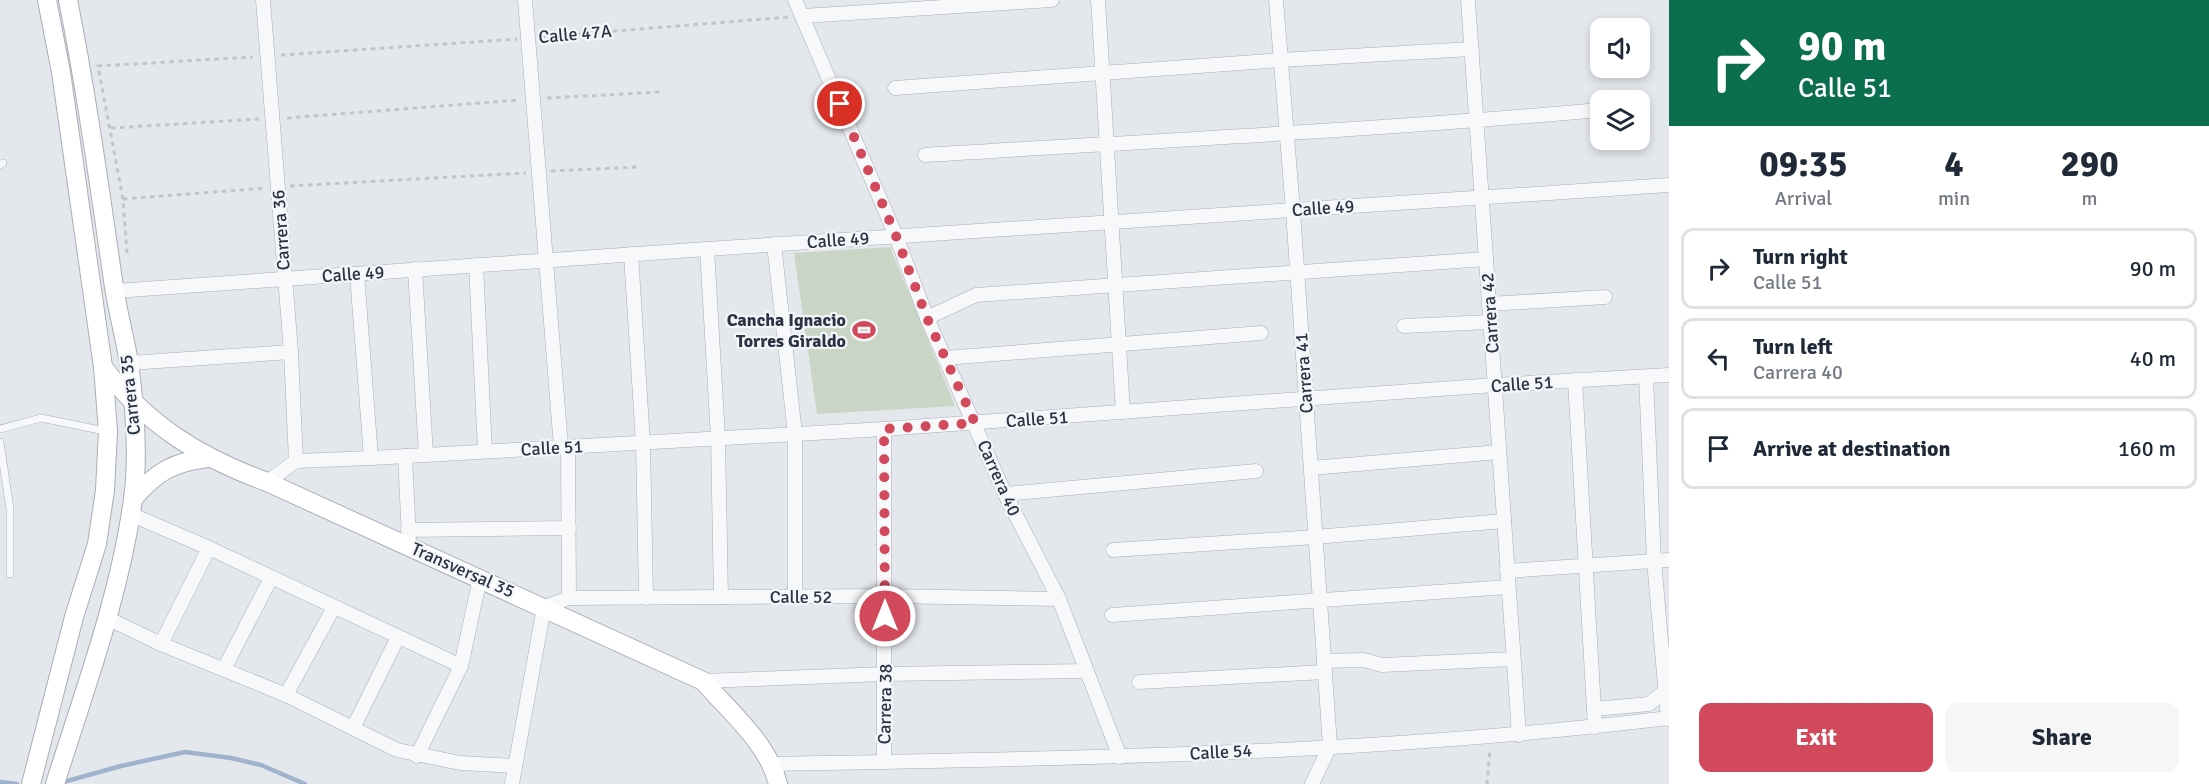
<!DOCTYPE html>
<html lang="en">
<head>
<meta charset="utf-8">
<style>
  body { margin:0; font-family:Signika,sans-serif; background:#f6f6f7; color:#1f2937; height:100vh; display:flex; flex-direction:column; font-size:22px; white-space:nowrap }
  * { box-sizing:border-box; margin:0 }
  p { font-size:20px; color:#747a83 }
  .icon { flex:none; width:33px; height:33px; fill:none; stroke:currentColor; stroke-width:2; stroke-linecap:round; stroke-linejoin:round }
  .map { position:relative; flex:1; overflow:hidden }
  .drawer { display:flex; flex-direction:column; background:#fff; width:540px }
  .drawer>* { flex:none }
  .hud { background:#0b6e4f; color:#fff; overflow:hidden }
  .controls { position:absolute; left:1590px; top:18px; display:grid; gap:12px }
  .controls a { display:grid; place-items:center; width:60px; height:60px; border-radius:12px; background:#fff; box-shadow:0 3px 9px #0003; font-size:30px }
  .pin { position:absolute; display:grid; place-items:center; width:51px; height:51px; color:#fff; margin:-26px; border:3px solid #fff; border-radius:50%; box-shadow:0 2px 6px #0007 }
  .me { position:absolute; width:66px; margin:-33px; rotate:0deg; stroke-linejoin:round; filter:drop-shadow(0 0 4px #0008) }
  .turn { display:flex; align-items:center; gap:21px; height:126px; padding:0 30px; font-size:27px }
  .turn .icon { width:78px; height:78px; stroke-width:2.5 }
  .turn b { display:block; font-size:42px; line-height:51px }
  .eta { display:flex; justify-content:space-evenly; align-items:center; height:102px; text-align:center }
  .eta b { font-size:36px; font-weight:700; line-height:42px }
  .action { display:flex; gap:12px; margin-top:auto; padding:12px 30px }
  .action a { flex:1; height:69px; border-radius:12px; background:#d1495b; color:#fff; font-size:24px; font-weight:700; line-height:69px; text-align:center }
  .action a+a { background:#f6f6f7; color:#1f2937 }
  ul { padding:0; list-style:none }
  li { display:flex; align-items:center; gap:18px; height:81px; margin:0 12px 9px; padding:0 18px; border:3px solid #e0e1e3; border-radius:12px }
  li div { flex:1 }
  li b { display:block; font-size:22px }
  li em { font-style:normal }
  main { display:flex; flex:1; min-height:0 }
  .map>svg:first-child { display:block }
</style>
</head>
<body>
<main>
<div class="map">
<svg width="1669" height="784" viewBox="0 0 1669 784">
  <rect width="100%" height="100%" fill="#e4e7ec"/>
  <polygon fill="#c9d6c5" points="890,247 955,406 817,414 794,253"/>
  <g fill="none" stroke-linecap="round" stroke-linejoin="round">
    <g stroke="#9fb4cc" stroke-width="4.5">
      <polyline points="0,782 17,784"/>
      <polyline points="60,783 121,766 185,752 231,758 261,765 305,784"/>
    </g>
    <g stroke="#a9aeb7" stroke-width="8">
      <g id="lane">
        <polyline points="0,165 3,163"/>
        <polyline points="0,429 41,418 105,431"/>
        <polyline points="0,442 10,509 10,574"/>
      </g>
    </g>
    <g stroke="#a9aeb7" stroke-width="15">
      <g id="street">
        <polyline points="263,0 291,352 296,461"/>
        <polyline points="525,0 561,447"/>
        <polyline points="795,0 896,236 927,318 1005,494 1059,599 1120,757"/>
        <polyline points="1098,0 1123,412"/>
        <polyline points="1276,0 1293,211 1330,746 1312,784"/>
        <polyline points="1468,0 1519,735"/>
        <polyline points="803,16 1052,0"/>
        <polyline points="895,88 1281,60 1472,49"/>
        <path d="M925,155c225,-14 451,-25 675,-45"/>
        <polyline points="774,244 795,434 795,597"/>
        <polyline points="707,249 718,438 721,597"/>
        <polyline points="631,254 643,443 646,598"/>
        <polyline points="476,265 485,451"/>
        <polyline points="415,269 426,455"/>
        <polyline points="357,274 371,458"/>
        <polyline points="115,291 707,249 1669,185"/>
        <polyline points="1489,304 1605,297"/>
        <polyline points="927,318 976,295 1486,259"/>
        <polyline points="1404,326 1490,322"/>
        <polyline points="945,358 1261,333"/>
        <polyline points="129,363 291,352"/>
        <polyline points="1646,377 1654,561 1668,719"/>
        <polyline points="1575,380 1595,727"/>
        <polyline points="568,447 569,598"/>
        <polyline points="405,456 409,538"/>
        <polyline points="1311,468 1499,452"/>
        <polyline points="267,482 296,461 371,458 884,429 1495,385 1669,375"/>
        <polyline points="1005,494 1256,471"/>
        <polyline points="130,514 209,548 461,666"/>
        <polyline points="408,530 569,528"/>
        <polyline points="1113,550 1315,537 1504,521"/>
        <polyline points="1507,571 1669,560"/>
        <polyline points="1112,615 1508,587"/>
        <polyline points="107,618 161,644 286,695 397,750 460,763 515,766"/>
        <polyline points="161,644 209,548"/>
        <polyline points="1324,661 1364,660 1382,665 1513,659"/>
        <polyline points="224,669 271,578"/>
        <polyline points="703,681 885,674 1087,671"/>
        <polyline points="1139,682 1325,672"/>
        <polyline points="286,695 334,607"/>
        <polyline points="1594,709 1649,704 1664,692 1669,691"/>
        <polyline points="353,728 398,637"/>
        <polyline points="417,756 461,666 480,578"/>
        <polyline points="884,762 884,429"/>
        <path d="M772,764c299,-5 600,-10 897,-46"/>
        <polyline points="512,784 544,607 569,598 885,596 1059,599"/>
      </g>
    </g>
    <g stroke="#a9aeb7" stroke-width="20">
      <g id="secondary">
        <path d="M103,367c44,58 96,90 164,115l436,199c27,31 65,62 75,103"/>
        <path d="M133,499c23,-27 40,-37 75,-41"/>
        <polyline points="31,784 74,617 97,544 105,490 108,431 103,367 61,72 47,0"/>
        <path d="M55,784c29,-93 65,-188 78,-285 6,-44 2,-92 -4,-136 -4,-25 -11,-50 -15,-76 -14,-96 -27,-192 -46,-287"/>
      </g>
    </g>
    <g stroke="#c2c5cb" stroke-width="3" stroke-dasharray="4.5 4.5" stroke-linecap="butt">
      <polyline points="541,37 789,17"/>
      <polyline points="281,55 517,39"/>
      <polyline points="547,98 661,92"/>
      <polyline points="287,118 519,100"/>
      <polyline points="111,128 259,119"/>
      <polyline points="551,171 639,167"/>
      <polyline points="290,186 526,173"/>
      <polyline points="123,199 266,188"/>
      <polyline points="127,253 123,199 98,66 253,57"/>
      <polyline points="1487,784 1490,750"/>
    </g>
    <use href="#lane" stroke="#f7f8fa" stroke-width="7"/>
    <use href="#street" stroke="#f7f8fa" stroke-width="14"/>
    <use href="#secondary" stroke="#fff" stroke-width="18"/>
  </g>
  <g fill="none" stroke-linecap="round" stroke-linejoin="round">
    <polyline stroke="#d1495b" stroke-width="10" stroke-dasharray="0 18" points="840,104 896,236 927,318 975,423 884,429 885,616"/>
  </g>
  <defs>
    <g id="stadium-bare" transform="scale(1.8)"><path d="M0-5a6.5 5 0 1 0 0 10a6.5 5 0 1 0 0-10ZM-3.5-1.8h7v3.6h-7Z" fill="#d1495b" stroke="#f4f6f9" stroke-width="2.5" paint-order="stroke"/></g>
  </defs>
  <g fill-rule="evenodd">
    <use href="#stadium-bare" x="864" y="330"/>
  </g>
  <g text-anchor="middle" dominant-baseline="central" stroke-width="4.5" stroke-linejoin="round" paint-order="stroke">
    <g font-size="18" fill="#2b3445" stroke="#f4f6f9">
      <text transform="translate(575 34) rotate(-5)">Calle 47A</text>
      <text transform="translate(1323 208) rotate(-4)">Calle 49</text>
      <text transform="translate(281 230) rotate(-94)">Carrera 36</text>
      <text transform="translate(838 240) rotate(-4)">Calle 49</text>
      <text transform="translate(353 274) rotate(-4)">Calle 49</text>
      <text transform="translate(1490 313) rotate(-94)">Carrera 42</text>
      <text transform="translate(1304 373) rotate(-94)">Carrera 41</text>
      <text transform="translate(1522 384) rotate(-4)">Calle 51</text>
      <text transform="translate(130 395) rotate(-96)">Carrera 35</text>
      <text transform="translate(1037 419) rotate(-4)">Calle 51</text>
      <text transform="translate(552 448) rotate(-3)">Calle 51</text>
      <text transform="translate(999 478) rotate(66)">Carrera 40</text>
      <text transform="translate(463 570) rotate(24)">Transversal 35</text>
      <text x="801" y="597">Calle 52</text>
      <text transform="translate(885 704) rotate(-89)">Carrera 38</text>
      <text transform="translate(1221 752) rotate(-3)">Calle 54</text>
    </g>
    <g font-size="18" font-weight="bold" fill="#2b3445" stroke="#f4f6f9" text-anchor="end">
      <text x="846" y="320">Cancha Ignacio<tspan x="846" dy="21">Torres Giraldo</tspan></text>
    </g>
  </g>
</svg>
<div class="controls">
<a><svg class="icon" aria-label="sound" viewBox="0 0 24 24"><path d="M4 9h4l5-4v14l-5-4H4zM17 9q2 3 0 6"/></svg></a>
<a><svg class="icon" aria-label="layers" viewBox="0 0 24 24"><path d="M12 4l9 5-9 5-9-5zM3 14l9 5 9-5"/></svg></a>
</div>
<div class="pin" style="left:840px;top:104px;background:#d93025"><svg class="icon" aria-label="arrive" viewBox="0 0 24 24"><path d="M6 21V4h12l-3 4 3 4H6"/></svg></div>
<svg class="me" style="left:885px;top:616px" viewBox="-20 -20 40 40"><circle r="17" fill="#d1495b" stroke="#fff" stroke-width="3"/><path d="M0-11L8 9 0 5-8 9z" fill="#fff"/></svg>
</div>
<section class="drawer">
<div class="hud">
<div class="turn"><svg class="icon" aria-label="right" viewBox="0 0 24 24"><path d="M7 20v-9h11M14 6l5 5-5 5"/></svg><div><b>90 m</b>Calle 51</div></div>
</div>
<div class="eta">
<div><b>09:35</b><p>Arrival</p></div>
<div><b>4</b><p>min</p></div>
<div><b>290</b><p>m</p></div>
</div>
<ul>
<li><svg class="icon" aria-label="right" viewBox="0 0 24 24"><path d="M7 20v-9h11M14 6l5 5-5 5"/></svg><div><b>Turn right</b><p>Calle 51</p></div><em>90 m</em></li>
<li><svg class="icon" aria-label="left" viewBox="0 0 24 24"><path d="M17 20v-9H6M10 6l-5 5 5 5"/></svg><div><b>Turn left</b><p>Carrera 40</p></div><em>40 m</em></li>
<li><svg class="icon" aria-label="arrive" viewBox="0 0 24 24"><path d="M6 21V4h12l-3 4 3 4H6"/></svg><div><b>Arrive at destination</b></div><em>160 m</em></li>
</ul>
<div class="action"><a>Exit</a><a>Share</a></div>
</section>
</main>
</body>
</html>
